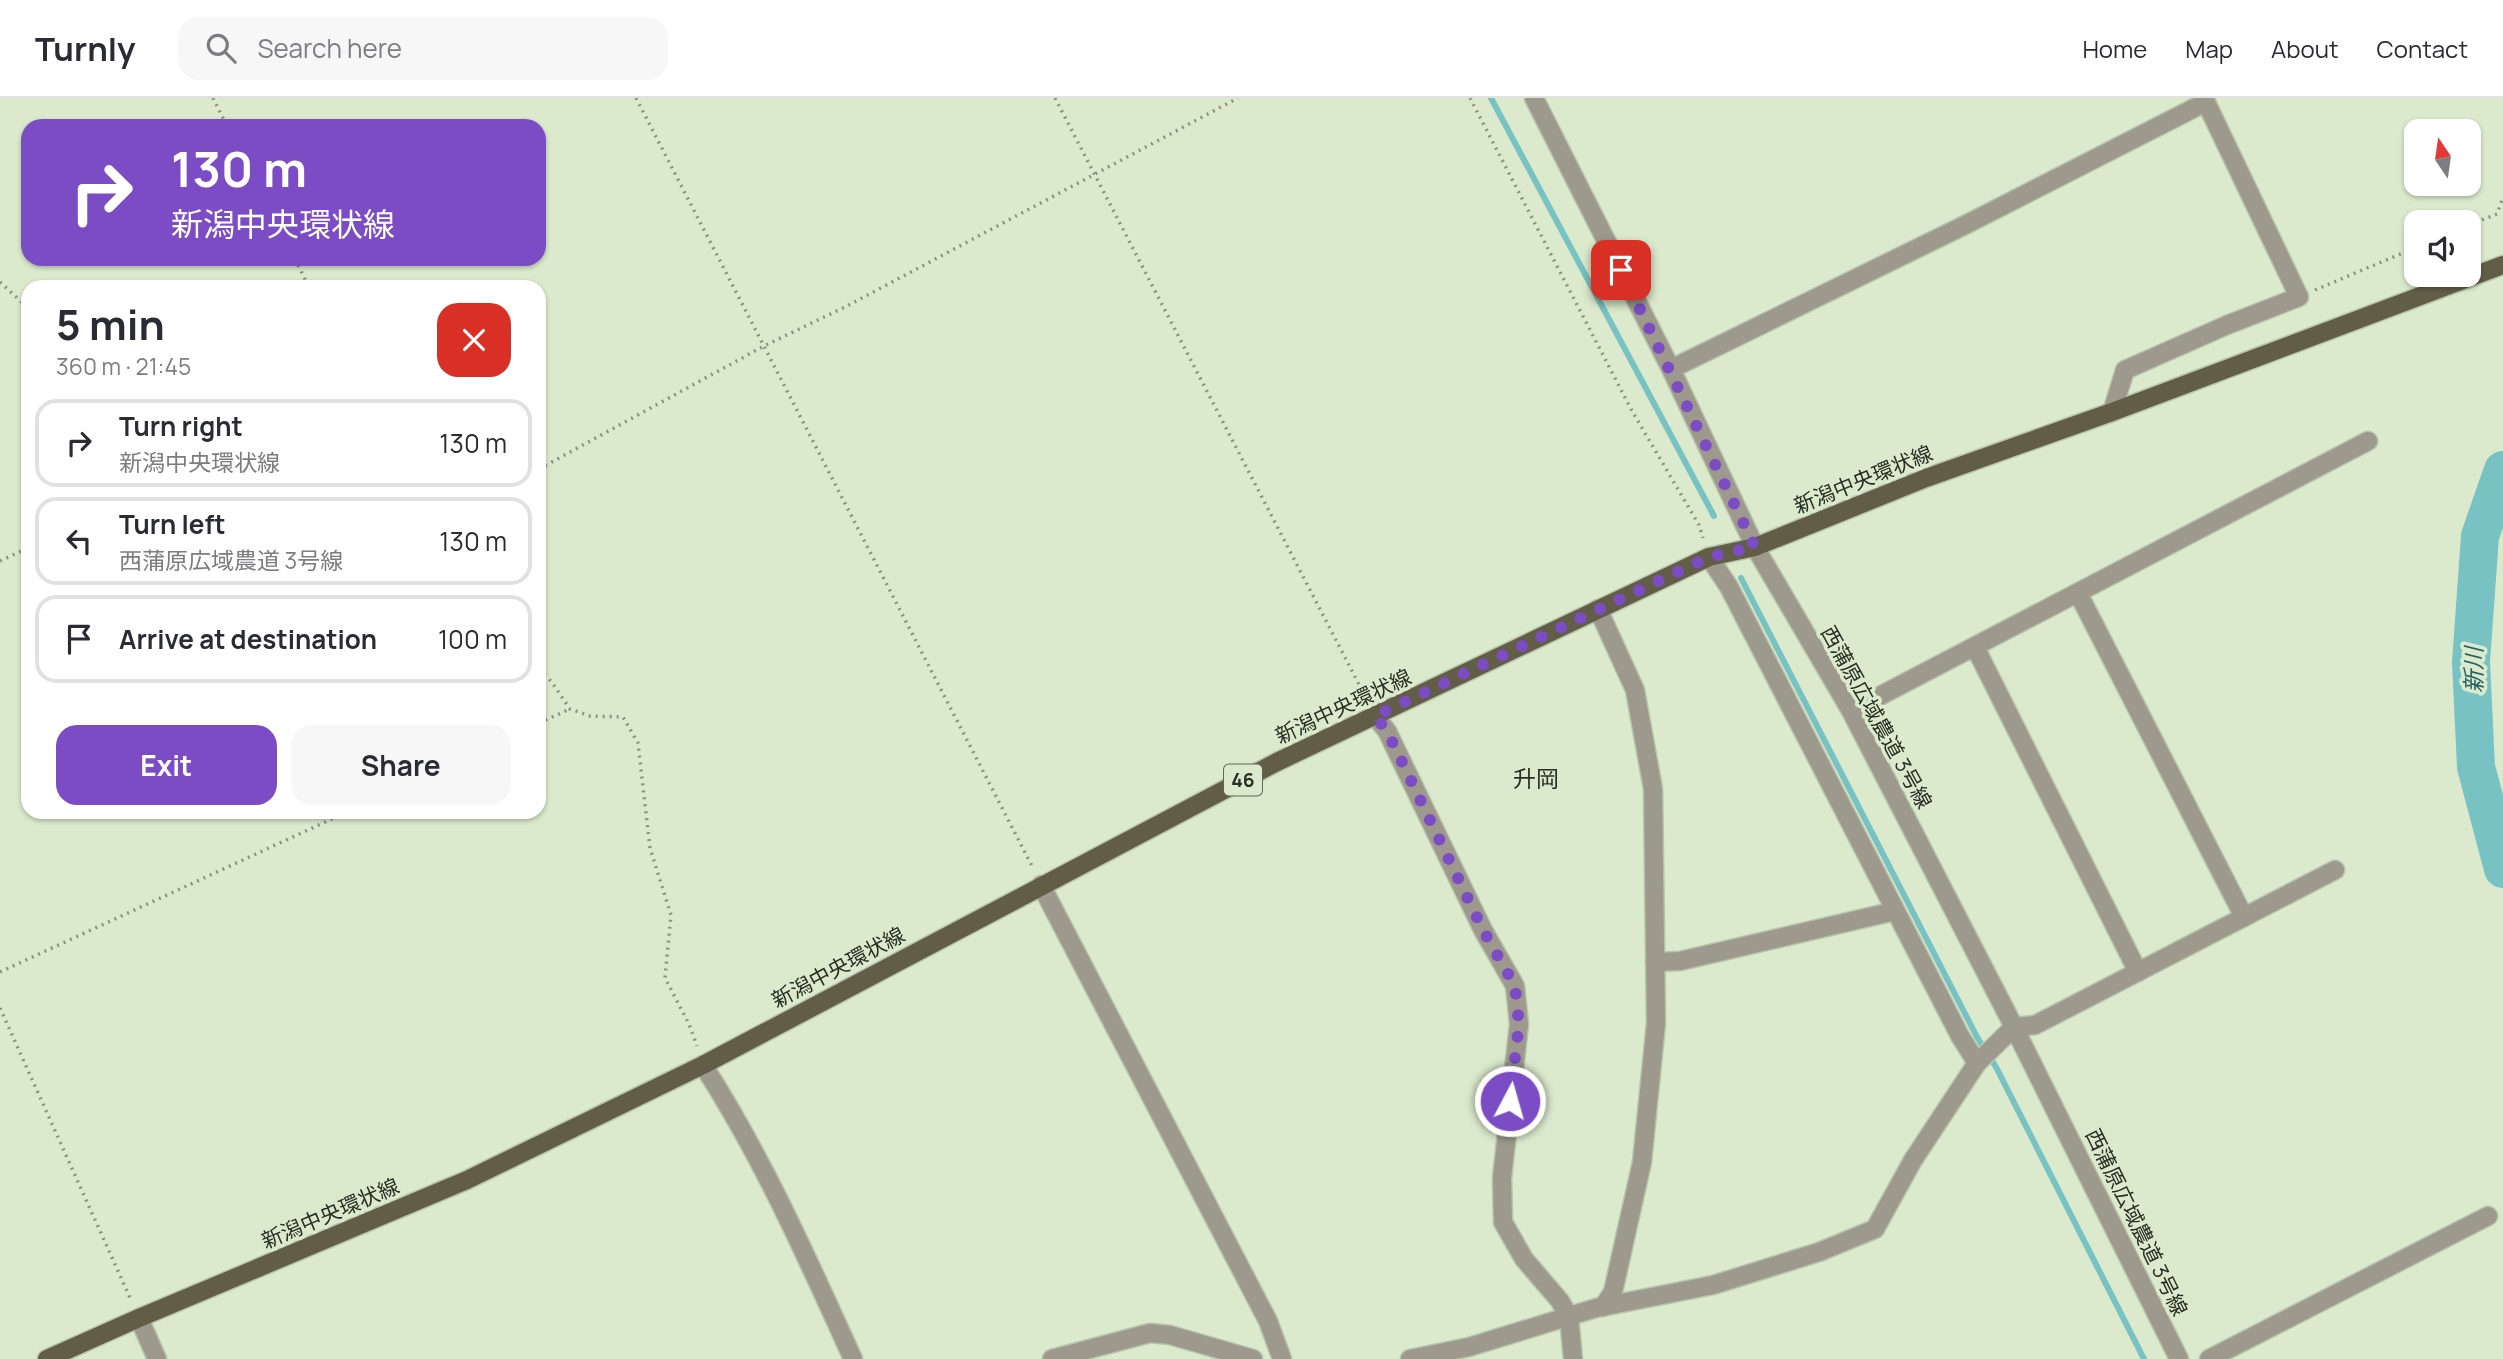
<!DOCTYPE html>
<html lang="en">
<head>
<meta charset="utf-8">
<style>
  body { margin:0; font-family:Manrope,"Noto Sans JP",sans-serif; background:#f7f7f7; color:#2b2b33; height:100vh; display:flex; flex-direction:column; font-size:26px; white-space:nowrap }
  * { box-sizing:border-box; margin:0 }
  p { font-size:23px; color:#7c7c81 }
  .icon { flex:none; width:38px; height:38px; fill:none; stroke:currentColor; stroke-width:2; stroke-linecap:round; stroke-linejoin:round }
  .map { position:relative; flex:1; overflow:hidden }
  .drawer { position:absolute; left:21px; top:182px; width:525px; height:539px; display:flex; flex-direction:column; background:#fff; border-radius:21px; box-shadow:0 2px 5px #0004 }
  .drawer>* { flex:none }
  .top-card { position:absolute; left:21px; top:21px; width:525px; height:147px; border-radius:21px; box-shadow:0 2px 5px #0004; background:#7c4cc4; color:#fff; overflow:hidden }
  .needle { width:46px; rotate:347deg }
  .buttons { position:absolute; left:2404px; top:21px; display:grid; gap:14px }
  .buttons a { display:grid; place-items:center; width:77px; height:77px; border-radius:14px; background:#fff; box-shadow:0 2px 5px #0004; font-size:35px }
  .pin { position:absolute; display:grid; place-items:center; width:60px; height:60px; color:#fff; margin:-30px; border-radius:14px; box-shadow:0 4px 10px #0006 }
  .me { position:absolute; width:77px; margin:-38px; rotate:6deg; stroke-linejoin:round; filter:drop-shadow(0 0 5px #0008) }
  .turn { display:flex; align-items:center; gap:24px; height:147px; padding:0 35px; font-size:32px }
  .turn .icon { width:91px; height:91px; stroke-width:2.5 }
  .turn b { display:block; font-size:49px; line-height:60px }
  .round { display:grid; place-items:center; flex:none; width:74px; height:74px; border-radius:21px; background:#f7f7f7 }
  .headline { display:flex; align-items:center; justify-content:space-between; height:119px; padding:0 35px }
  h1 { font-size:42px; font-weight:700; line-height:52px }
  .primary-button { display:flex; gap:14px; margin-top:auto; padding:14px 35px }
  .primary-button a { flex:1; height:80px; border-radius:21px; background:#7c4cc4; color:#fff; font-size:28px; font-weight:700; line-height:80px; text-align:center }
  .primary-button a+a { background:#f7f7f7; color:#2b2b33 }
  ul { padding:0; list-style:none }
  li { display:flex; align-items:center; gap:21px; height:88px; margin:0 14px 10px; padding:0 21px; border:4px solid #e1e1e2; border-radius:21px }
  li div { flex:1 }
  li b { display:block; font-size:26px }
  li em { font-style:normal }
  header { display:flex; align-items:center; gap:42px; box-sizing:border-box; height:98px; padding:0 35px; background:#fff; border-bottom:2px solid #e1e1e2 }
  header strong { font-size:33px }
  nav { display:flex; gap:38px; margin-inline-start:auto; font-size:24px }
  .search { width:490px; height:63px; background:#f7f7f7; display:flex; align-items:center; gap:18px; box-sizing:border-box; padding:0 24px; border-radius:21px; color:#7c7c81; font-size:26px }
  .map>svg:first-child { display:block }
</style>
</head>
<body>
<header>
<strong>Turnly</strong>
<div class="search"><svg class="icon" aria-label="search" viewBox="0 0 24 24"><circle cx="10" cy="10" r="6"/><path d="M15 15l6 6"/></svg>Search here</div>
<nav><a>Home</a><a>Map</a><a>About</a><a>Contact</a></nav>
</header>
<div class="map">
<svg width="2503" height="1261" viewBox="0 0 2503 1261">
  <rect width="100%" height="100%" fill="#dbeacd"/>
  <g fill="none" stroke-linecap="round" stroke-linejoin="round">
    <g stroke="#78c2c3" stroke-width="6">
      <polyline points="1491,0 1714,418"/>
      <polyline points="1741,480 1977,939 1996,969 2144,1261"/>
    </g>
    <polyline stroke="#78c2c3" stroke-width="38" points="2503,372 2480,438 2471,564 2476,669 2503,771"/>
    <g stroke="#b7c4ab" stroke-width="21">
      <g id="minor">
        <polyline points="1671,271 1967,126 2206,4"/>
        <polyline points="2112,314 2125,272 2227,227 2299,199 2204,0"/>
        <polyline points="1709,459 1729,489 1960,938 1977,965"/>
        <polyline points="2078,495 2244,819"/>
        <polyline points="1598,511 1635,592 1653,691 1656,925 1642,1064 1613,1194 1603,1209"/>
        <polyline points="1975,549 2138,874"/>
        <polyline points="1851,613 2368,343"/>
        <polyline points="1375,618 1387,633 1483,832 1515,888 1519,926 1502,1080 1503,1124 1524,1161 1560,1203 1569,1219 1573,1261"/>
        <polyline points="1041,787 1268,1223 1282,1261"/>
        <polyline points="1655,864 1680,863 1895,813"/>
        <path d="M703,967c60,93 104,193 150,294"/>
        <polyline points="139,1220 157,1261"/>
        <polyline points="1052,1261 1150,1235 1170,1237 1253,1261"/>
        <polyline points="1410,1261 1469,1249 1596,1210 1713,1187 1819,1154 1875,1131 1913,1062 1977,965 2014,929 2035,927 2335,772"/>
        <polyline points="2209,1261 2488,1118"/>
      </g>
    </g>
    <g stroke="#b7c4ab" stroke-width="21">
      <polyline id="tertiary" points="1534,0 1671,271 1755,449 1851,613 2014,929 2179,1261"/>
    </g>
    <g stroke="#b7c4ab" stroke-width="21">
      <polyline id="primary" points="47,1261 139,1220 467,1082 703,967 1277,664 1709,459 1755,449 1926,380 2112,314 2503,167"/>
    </g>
    <g stroke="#89947f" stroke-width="3.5" stroke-dasharray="2 5" stroke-linecap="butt">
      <polyline points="213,0 227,28"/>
      <polyline points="636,0 1033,770"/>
      <polyline points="1055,0 1366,600"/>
      <polyline points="1470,0 1632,313 1699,427 1703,440"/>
      <polyline points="2469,127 2497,116 2503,99"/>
      <polyline points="295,161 309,189"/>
      <polyline points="0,184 28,210"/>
      <polyline points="2315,192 2417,149"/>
      <polyline points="539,371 764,248 847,208 1238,0"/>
      <polyline points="0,463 28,450"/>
      <polyline points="539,572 551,583 570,611 590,618 623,619 638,645 650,750 671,817 665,880 689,926 697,948"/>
      <polyline points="539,625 570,611"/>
      <polyline points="0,874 347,714"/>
      <polyline points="0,910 131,1202"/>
    </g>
    <use href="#minor" stroke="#9d9a8d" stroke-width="18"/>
    <use href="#tertiary" stroke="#9d9a8d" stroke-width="18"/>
    <use href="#primary" stroke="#625d46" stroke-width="18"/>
  </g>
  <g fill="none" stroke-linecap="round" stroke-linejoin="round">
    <polyline stroke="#7c4cc4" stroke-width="12" stroke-dasharray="0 21.6" points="1510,1003 1519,926 1515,888 1483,832 1387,633 1375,618 1709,459 1755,449 1621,172"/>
  </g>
  <g text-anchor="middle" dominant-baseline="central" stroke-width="7" stroke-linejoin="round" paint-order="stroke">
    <rect fill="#dbeacd" stroke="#5e6656" stroke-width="2" x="1224" y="666.5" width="38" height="31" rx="5"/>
    <g font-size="19" font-weight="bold" fill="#282e23">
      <text x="1243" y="682">46</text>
    </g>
    <g font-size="21" fill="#282e23" stroke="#dbeacd">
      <text transform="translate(1863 381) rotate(-22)">新潟中央環状線</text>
      <text transform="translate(1343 608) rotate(-25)">新潟中央環状線</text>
      <text transform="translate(1877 619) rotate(61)">西蒲原広域農道 3号線</text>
      <text transform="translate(838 869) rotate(-28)">新潟中央環状線</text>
      <text transform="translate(330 1115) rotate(-23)">新潟中央環状線</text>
      <text transform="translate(2137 1124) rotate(64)">西蒲原広域農道 3号線</text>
    </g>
    <g font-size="23" font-style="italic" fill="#246263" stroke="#dbeacd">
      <text transform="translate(2473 572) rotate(-90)">新川</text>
    </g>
    <g font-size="23" fill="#282e23" stroke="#dbeacd">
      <text x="1536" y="680">升岡</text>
    </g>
  </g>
</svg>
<div class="buttons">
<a><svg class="needle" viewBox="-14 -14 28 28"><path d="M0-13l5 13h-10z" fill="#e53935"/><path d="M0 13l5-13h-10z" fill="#7c7c81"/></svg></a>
<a><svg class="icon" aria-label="sound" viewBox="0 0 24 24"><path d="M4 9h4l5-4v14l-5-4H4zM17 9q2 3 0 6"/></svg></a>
</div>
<div class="pin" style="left:1621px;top:172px;background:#d93025"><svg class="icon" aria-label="arrive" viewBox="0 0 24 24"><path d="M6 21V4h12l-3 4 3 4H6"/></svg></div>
<svg class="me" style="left:1510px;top:1003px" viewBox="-20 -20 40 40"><circle r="17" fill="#7c4cc4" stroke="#fff" stroke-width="3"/><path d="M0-11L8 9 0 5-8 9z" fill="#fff"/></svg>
<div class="top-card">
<div class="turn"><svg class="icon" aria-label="right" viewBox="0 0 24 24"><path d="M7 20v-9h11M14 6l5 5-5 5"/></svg><div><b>130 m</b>新潟中央環状線</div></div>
</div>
<section class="drawer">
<div class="headline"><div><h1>5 min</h1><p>360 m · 21:45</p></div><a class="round" style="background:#d93025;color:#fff"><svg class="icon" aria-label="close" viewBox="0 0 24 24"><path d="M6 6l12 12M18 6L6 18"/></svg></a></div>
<ul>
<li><svg class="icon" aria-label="right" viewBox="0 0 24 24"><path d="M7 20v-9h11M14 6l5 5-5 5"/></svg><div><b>Turn right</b><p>新潟中央環状線</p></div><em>130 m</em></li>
<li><svg class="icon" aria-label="left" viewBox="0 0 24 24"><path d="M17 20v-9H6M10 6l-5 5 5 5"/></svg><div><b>Turn left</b><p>西蒲原広域農道 3号線</p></div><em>130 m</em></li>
<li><svg class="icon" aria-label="arrive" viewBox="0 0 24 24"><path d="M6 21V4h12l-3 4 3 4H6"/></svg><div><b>Arrive at destination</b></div><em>100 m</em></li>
</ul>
<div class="primary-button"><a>Exit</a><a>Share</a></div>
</section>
</div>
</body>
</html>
